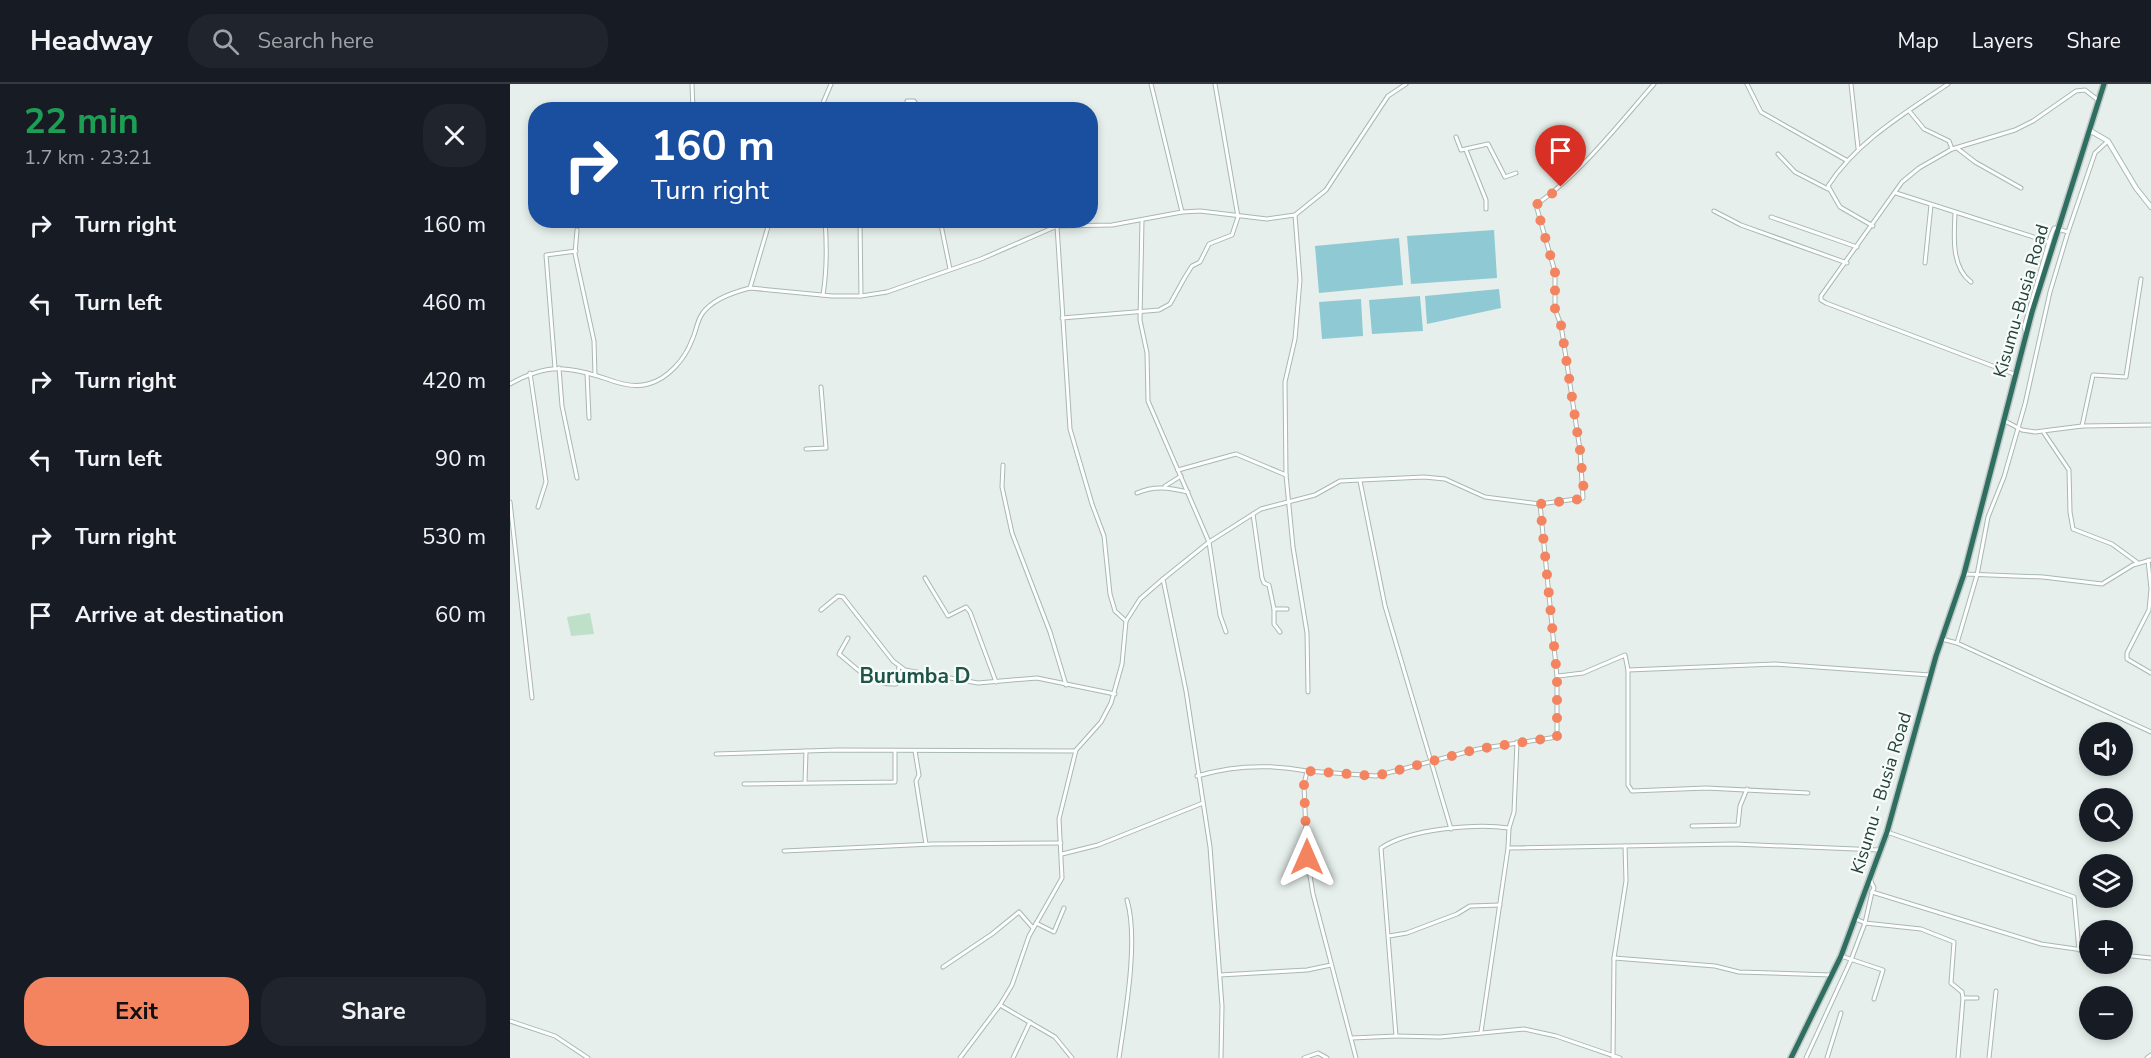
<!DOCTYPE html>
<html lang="en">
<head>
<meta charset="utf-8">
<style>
  body { margin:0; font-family:"Nunito Sans",sans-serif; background:#20242c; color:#f1f3f6; height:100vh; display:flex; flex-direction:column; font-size:22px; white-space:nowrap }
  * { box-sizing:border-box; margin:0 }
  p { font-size:20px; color:#9ea1a6 }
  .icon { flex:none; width:33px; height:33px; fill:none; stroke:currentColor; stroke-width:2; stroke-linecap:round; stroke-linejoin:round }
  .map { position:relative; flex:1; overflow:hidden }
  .side { display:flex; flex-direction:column; background:#171b24; width:510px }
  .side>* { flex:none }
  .banner { position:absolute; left:18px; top:18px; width:570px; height:126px; border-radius:24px; box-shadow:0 3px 9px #0003; background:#1a4fa0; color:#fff; overflow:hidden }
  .fabs { position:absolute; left:1569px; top:638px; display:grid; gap:12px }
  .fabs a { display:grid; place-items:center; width:54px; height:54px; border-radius:50%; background:#171b24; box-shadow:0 3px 9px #0003; font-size:30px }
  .pin { position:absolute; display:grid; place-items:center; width:51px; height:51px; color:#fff; margin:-62px -26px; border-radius:50% 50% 50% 0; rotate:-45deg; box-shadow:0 0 6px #0007 }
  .pin .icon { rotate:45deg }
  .me { position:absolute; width:66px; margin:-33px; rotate:0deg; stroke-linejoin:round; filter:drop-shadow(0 0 4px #0008) }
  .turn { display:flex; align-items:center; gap:21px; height:126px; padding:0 24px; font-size:27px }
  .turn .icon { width:78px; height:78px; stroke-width:2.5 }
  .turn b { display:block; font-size:42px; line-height:51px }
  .round { display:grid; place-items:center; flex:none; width:63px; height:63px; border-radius:24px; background:#20242c }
  .head { display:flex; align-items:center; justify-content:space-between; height:102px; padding:0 24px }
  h1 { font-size:36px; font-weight:700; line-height:45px; color:#1e9e55 }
  .cta { display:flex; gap:12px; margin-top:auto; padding:12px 24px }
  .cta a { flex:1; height:69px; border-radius:24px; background:#f4845f; color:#111; font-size:24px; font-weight:700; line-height:69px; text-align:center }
  .cta a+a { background:#20242c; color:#f1f3f6 }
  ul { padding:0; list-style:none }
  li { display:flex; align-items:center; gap:18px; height:78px; padding:0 24px }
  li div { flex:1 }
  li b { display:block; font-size:22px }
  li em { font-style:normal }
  header { display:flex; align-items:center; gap:36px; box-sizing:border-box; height:84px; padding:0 30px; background:#171b24; border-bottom:2px solid #363941 }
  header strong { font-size:28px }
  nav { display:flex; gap:33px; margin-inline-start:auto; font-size:21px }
  .search { width:420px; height:54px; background:#20242c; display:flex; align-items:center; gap:15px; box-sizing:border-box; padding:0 21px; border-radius:24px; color:#9ea1a6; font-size:22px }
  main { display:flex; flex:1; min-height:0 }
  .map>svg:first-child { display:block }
</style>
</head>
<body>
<header>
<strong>Headway</strong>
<div class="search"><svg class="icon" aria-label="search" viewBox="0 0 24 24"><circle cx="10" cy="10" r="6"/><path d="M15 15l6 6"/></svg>Search here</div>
<nav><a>Map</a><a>Layers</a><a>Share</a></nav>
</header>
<main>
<section class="side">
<div class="head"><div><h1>22 min</h1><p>1.7 km · 23:21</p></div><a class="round"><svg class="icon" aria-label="close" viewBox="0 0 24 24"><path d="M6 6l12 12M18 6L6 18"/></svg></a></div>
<ul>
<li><svg class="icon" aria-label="right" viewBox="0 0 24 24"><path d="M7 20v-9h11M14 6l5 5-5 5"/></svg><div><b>Turn right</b></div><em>160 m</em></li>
<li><svg class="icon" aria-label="left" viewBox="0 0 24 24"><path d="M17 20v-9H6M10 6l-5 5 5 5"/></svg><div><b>Turn left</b></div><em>460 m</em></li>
<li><svg class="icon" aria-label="right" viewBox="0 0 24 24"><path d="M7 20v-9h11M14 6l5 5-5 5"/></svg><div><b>Turn right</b></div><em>420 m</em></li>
<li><svg class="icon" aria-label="left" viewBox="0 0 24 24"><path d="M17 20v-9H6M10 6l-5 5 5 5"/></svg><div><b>Turn left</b></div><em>90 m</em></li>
<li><svg class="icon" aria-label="right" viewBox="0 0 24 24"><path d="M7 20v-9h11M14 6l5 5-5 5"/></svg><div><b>Turn right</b></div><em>530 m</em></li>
<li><svg class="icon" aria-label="arrive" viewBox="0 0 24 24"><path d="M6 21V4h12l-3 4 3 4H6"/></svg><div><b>Arrive at destination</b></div><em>60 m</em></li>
</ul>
<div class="cta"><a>Exit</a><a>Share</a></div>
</section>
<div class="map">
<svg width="1641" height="974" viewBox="0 0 1641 974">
  <rect width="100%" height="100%" fill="#e6efeb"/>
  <polygon fill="#bfe0c8" points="80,529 84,550 61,552 57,533"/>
  <g fill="#8ec9d4">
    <polygon points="984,146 987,194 901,200 897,152"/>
    <polygon points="889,154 893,201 809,209 805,162"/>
    <polygon points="989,205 991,224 917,240 915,212"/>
    <polygon points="910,212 913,247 862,250 859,216"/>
    <polygon points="851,215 853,252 812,255 809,218"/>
  </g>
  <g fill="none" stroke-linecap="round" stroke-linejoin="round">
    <g stroke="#a8b8b2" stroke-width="5">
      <g id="street">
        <polyline points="182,0 183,26"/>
        <polyline points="641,0 672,128"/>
        <polyline points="1237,0 1251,28 1336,76"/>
        <polyline points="1341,0 1348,64"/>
        <polyline points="397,17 404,17 410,26"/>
        <polyline points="310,26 321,0"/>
        <polyline points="1400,28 1414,45 1439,57 1442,65"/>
        <polyline points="946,53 951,66 978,60 995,93 1006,89"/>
        <polyline points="1447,64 1465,78 1511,104"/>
        <polyline points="956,66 976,116 976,125"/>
        <polyline points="1268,70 1285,88 1318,105"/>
        <polyline points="1386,109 1539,158"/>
        <polyline points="1204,127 1231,141 1337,179"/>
        <path d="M1445,129c-1,23 -4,54 16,69"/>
        <polyline points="785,131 790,196 785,255 775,298 776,391 783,463 797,549 798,608"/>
        <polyline points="1261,133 1347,163"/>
        <polyline points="350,136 351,212"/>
        <polyline points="430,136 440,185"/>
        <polyline points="632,136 630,236 637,269 638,317 699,458 710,531 716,548"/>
        <polyline points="547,142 560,345 582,420 594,452 600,510 605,527 616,537"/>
        <path d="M1363,142l-33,-19 -12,-21c28,-44 77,-73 120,-102"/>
        <polyline points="67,146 65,170 84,257 85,291"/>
        <polyline points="1558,148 1585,69 1598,57"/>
        <polyline points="1415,179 1421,121"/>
        <polyline points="240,204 260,136"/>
        <path d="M313,211c4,-25 4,-49 2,-75"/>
        <polyline points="552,234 649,226 660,220 675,193 682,182 690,178 699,160 722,151 728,133 705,0"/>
        <polyline points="45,284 36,171 66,167"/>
        <polyline points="49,284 52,322 67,394"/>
        <polyline points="20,289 36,398 28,423"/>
        <polyline points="77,289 79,334"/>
        <polyline points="1504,290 1316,219 1311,216 1311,212 1392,98 1409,84 1442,65 1505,46 1523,37 1566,7 1575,6 1588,16"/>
        <path d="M0,300c37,-21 58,-18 97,-5 13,5 27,9 41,5 20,-5 37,-25 44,-44 4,-8 5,-19 10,-26 10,-15 32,-22 48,-26l82,8h29l26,-4 94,-33 76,-33 55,-1 70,-13 18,-1 67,8 28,-4 31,-25 62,-94 18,-12"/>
        <polyline points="1495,337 1512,346 1525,348 1572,342 1641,341"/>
        <polyline points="1572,342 1583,291 1616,293 1631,195"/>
        <polyline points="1534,349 1559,386 1560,428 1563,445 1602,460 1628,479"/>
        <polyline points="296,365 316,364 311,303"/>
        <polyline points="493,381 492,403 502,449 540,548 556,601"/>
        <polyline points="668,386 726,370 776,391"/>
        <polyline points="850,397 875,522 941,745"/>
        <polyline points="655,402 671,392"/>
        <path d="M627,409c18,-8 32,-5 51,-1"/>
        <polyline points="0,418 22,614"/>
        <polyline points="743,430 752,494 754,499 759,501 764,525 777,525"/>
        <polyline points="1638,476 1641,505 1639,526 1617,569 1617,575 1641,589"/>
        <polyline points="1455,490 1533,493 1592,500 1623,481 1641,476"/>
        <polyline points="415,494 438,532 456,523 460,528 486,598"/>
        <polyline points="653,495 676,607 700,763 712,922 711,974"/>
        <polyline points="764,525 764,540 770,548"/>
        <polyline points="311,526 328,512 333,513 383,577 395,586 468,599 527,594 605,610"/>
        <path d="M338,554l-9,16c19,15 30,31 57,30l3,-17"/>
        <polyline points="1432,555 1447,559 1641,648"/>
        <polyline points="1447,559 1467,491 1478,433 1494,393 1515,320 1540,208 1558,148 1544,144 1541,151 1514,243 1516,249"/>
        <polyline points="1118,586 1265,580 1420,591"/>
        <polyline points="1048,592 1073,589 1115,571 1118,586 1118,701 1122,707 1196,704 1298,709"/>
        <polyline points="405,667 409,691 406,697 416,760"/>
        <polyline points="206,670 327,666 565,667"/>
        <path d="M687,692c37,-11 73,-12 110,-5"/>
        <polyline points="295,699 296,667"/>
        <polyline points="234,700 385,698 385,667"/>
        <polyline points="1182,742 1228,741 1230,722 1237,705"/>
        <polyline points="1377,748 1564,813 1569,866"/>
        <polyline points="998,763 999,744"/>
        <polyline points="274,767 422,760 551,759"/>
        <polyline points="552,770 588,761 693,719"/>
        <polyline points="1361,797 1364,804 1362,808 1531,860 1580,867"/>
        <polyline points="1346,835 1355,839 1411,845 1444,858 1441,899 1452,908 1453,914 1448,974"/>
        <polyline points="526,839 544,848 554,824"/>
        <polyline points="879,852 897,849 947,830 960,822 990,821"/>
        <polyline points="1612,871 1641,874"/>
        <polyline points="1331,872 1373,886 1364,915"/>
        <polyline points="1104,874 1205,882 1229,888 1321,891"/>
        <polyline points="433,883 482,850 509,828 523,844"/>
        <polyline points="710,891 797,886 821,881"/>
        <polyline points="1453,914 1467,914"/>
        <polyline points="0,937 45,952 78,974"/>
        <polyline points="971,948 998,764 1224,760 1369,766"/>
        <polyline points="886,952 930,953 1014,945 1046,952 1110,974"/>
        <path d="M842,954l44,-2 -15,-188c28,-19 95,-25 128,-20l5,-16 3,-70"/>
        <polyline points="1103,973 1104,874 1116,797 1115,762"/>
        <polyline points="450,974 490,921"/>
        <polyline points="503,974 520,938"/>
        <path d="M562,974l-17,-21 -55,-32 12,-20 17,-49 33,-58 -3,-59 17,-69 25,-28 10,-19 11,-39 4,-43 14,-22 23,-20 46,-37 52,-33 54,-14 25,-14 84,-4 21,2 40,18 55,7 43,-6 -3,-48 -19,-125 -6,-16v-37l-19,-67c46,-33 81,-79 118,-121"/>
        <path d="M609,974c6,-42 20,-118 8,-158"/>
        <polyline points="794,974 808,969 817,974"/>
        <polyline points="846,974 803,810 797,773 794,701 797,687 866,692 968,665 1047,653 1047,593 1030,420"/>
        <polyline points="1296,974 1341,876 1355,839 1362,808"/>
        <polyline points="1317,974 1331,929"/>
        <polyline points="1479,974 1486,907"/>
        <polyline points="1637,974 1641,971"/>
      </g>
    </g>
    <g stroke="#a4bbb3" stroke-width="6">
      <polyline id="secondary" points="1579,46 1598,57 1626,104 1641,123"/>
    </g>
    <g stroke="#c2cac8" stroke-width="8">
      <polyline id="highway" points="1281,974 1331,872 1377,748 1426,572 1454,490 1522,228 1594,0"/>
    </g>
    <use href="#street" stroke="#fff" stroke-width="3"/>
    <use href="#secondary" stroke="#fff" stroke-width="4"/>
    <use href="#highway" stroke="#2f6f62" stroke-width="5"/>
  </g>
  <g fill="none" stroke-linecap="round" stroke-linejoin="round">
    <polyline stroke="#f4845f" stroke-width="10" stroke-dasharray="0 18" points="797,773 794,701 797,687 866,692 968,665 1047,653 1047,592 1030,420 1071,415 1074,409 1070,366 1051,241 1045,225 1045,188 1026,121 1051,103"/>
  </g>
  <g text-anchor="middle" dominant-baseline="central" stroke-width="4.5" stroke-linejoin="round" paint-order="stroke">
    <g font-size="18" fill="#24423a" stroke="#f7fbf9">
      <text transform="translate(1511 217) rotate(-74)">Kisumu-Busia Road</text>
      <text transform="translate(1371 709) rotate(-73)">Kisumu - Busia Road</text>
    </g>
    <g font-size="21" font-weight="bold" fill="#1f5548" stroke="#f7fbf9">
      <text x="405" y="592">Burumba D</text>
    </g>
  </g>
</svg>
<div class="fabs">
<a><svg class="icon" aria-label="sound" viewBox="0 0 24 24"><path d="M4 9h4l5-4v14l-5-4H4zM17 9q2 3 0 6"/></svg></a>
<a><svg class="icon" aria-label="search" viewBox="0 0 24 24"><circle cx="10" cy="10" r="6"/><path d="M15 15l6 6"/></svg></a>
<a><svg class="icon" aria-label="layers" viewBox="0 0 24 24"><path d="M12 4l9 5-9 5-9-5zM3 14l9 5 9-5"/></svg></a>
<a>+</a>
<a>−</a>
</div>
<div class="pin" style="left:1051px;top:103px;background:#d93025"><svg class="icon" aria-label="arrive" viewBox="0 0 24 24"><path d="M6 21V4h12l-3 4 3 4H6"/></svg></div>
<svg class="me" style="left:797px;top:773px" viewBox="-20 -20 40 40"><path d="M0-17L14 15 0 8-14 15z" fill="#f4845f" stroke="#fff" stroke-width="4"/></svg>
<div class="banner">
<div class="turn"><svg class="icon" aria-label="right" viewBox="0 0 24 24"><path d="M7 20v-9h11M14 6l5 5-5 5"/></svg><div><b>160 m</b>Turn right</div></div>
</div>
</div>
</main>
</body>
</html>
